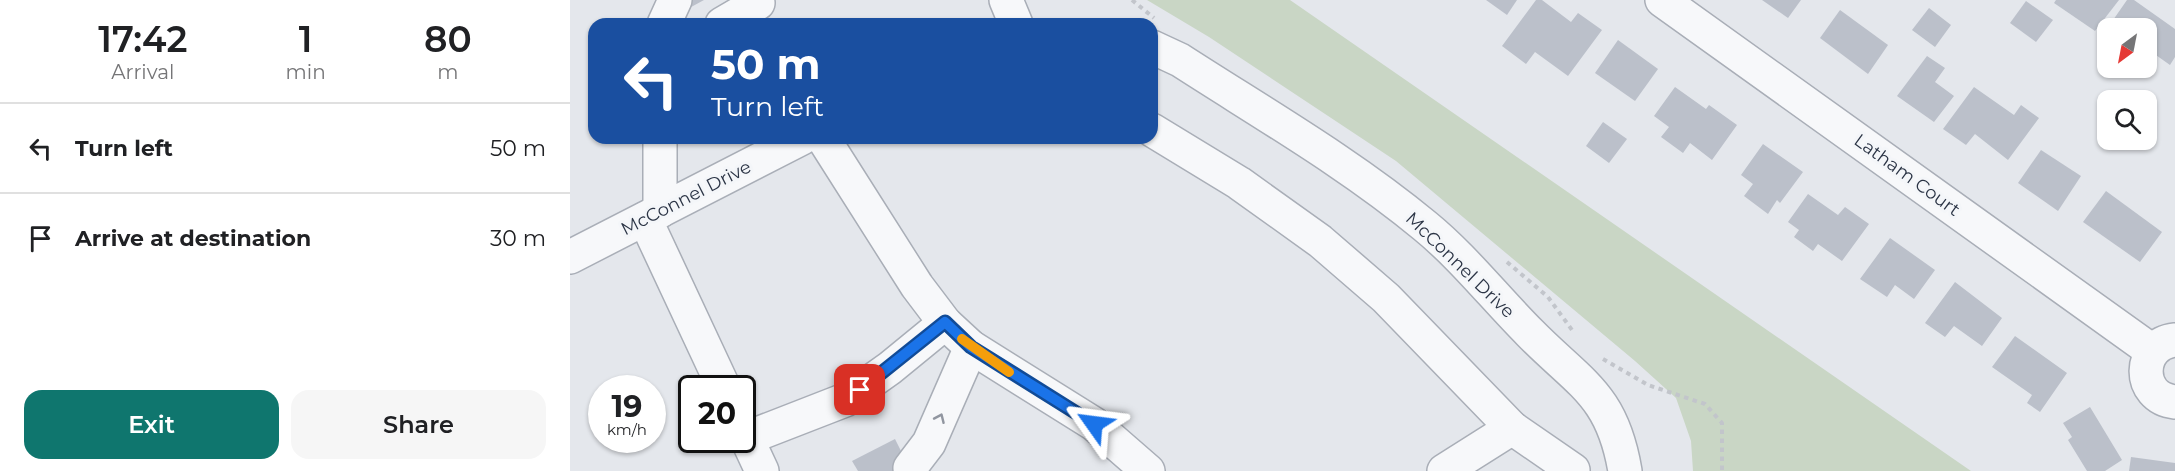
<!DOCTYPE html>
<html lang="en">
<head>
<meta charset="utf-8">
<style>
  body { margin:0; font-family:Montserrat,sans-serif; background:#f6f6f6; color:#202124; height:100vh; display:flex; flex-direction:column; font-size:22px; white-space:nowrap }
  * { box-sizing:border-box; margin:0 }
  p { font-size:20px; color:#757577 }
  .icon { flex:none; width:33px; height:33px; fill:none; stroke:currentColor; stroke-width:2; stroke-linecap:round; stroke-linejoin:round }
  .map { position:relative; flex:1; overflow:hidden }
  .details { display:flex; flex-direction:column; background:#fff; width:570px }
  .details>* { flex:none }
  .guide { position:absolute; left:18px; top:18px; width:570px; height:126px; border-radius:18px; box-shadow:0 2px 4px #0004; background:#1a4fa0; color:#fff; overflow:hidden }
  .needle { width:39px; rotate:212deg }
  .tools { position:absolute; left:1527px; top:18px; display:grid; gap:12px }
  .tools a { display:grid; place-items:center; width:60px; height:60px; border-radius:12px; background:#fff; box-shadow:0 2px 4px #0004; font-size:30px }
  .speed { position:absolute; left:18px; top:375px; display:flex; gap:12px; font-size:30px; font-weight:700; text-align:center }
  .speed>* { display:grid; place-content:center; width:78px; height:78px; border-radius:50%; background:#fff; box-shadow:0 2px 4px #0004; line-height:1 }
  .speed small { font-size:15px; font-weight:400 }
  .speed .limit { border:3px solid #111; border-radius:9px; background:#fff; color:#111 }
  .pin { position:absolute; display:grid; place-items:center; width:51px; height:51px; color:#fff; margin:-26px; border-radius:12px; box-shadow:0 3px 9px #0006 }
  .me { position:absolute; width:66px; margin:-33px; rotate:301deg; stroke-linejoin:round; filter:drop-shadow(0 0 4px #0008) }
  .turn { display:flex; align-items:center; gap:21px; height:126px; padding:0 24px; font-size:27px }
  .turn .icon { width:78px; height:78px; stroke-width:2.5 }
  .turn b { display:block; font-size:42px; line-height:51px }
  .eta { display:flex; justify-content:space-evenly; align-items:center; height:102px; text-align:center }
  .eta b { font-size:36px; font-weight:600; line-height:42px }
  .primary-button { display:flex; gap:12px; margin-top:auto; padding:12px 24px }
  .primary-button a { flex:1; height:69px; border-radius:18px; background:#0f766e; color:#fff; font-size:24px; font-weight:600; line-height:69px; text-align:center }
  .primary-button a+a { background:#f6f6f6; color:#202124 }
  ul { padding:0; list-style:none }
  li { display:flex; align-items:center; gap:18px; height:90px; padding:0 24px; border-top:2px solid #e0e0e0 }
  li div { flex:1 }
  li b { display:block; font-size:22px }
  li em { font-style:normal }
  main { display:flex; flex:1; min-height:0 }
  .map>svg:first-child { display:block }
</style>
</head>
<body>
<main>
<section class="details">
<div class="eta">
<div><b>17:42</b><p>Arrival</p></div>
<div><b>1</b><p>min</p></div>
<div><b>80</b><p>m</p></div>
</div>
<ul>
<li><svg class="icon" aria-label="left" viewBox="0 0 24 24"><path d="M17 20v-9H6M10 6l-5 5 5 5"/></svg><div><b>Turn left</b></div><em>50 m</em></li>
<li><svg class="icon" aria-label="arrive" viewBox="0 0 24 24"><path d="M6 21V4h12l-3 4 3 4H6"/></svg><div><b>Arrive at destination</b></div><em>30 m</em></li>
</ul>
<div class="primary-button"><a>Exit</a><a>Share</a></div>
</section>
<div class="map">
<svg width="1605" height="471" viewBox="0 0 1605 471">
  <rect width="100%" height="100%" fill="#e4e7ec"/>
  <polygon fill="#c9d6c5" points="577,0 720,0 1401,471 1123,471 1121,441 1106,398 1065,361 826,161 639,37"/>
  <g fill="#bbc0ca">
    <polygon points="106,0 134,0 112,12"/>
    <polygon points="916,0 947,0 937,15"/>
    <polygon points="966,0 972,0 1001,22 1008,13 1032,30 998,76 965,52 956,64 932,46"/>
    <polygon points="1192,0 1231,0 1218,18"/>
    <polygon points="1486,0 1549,0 1525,31 1484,3"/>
    <polygon points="1557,0 1564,0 1605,29 1605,57 1600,65 1576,48 1576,28 1543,28 1545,26 1541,23"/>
    <polygon points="1456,1 1483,20 1466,42 1440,23"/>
    <polygon points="1359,8 1381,25 1365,47 1342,30"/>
    <polygon points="1270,10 1318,45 1298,74 1250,38"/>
    <polygon points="1048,40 1088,69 1065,101 1025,73"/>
    <polygon points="1357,56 1375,68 1365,82 1384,96 1364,122 1327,96"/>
    <polygon points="1105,87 1136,109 1139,105 1167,125 1142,160 1120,143 1113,153 1091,137 1099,127 1084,116"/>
    <polygon points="1404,87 1444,115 1451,105 1469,118 1438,160 1405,134 1396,145 1373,129"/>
    <polygon points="1033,122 1057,139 1039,163 1016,146"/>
    <polygon points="1193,144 1233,172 1210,203 1207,200 1198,214 1174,196 1183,184 1171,175"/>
    <polygon points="1471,150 1511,176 1488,211 1448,183"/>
    <polygon points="1536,191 1592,232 1570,262 1513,222"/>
    <polygon points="1238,194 1268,215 1275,207 1299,224 1272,261 1248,244 1243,251 1224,237 1229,230 1218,222"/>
    <polygon points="1320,238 1365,270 1344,299 1325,285 1317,297 1290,279"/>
    <polygon points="1385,282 1432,318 1412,346 1384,326 1375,337 1355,323"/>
    <polygon points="1445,336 1497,373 1470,412 1457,403 1462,395 1422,367"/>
    <polygon points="1520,407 1552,460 1535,471 1517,471 1498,440 1502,437 1493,423"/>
    <polygon points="325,439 341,471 288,471 282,461"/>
    <polygon points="1561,457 1605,463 1605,471 1559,471"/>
  </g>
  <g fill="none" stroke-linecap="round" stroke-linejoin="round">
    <g stroke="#a9aeb7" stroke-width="36">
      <g id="minor">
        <polyline points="436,0 446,24"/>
        <polyline points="1092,0 1582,351"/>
        <polyline points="94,24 105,0"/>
        <polyline points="152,24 188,3"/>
        <path d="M582,47l28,13c82,53 169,103 245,166 38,31 70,72 105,107 50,51 82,61 95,138"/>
        <polyline points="582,130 669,183 750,241 816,298 942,428 1003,470"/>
        <polyline points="90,138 90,211"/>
        <polyline points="253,138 347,286 375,323 401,347 524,424 578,471"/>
        <polyline points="75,219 154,388"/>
        <polyline points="0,257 232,138"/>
        <path d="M1605,340c-38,4 -39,58 0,62"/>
        <polyline points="172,428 192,471"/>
        <polyline points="177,438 275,400 320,368 375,323"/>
        <polyline points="340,468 359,443 401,347"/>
        <polyline points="874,471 942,428"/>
      </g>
    </g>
    <g stroke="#c2c5cb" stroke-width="4" stroke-dasharray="4.5 4.5" stroke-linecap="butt">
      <polyline points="562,0 584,18"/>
      <polyline points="937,262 978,297 1002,330"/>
      <polyline points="1033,359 1078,385 1135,404 1152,423 1152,471"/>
    </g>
    <use href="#minor" stroke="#f7f8fa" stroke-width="33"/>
  </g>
  <defs><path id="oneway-chevron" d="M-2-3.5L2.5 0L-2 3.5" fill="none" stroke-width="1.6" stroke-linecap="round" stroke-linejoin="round" transform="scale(1.5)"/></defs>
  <use stroke="#9196a0" href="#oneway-chevron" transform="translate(370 418) rotate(-66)"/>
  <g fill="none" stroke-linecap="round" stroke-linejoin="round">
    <g stroke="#114b97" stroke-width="15">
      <polyline id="route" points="290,390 375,322 401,347 524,424"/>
    </g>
    <use href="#route" stroke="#1a73e8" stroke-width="10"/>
    <polyline stroke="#f59e0b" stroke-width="10" points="392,339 439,372"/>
  </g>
  <g text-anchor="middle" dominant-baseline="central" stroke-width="6" stroke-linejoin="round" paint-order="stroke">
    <g font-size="18" fill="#2b3445" stroke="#f4f6f9">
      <text transform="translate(1337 175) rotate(36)">Latham Court</text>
      <text transform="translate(116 198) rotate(-27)">McConnel Drive</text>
      <text transform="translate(890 265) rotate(44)">McConnel Drive</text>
    </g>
  </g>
</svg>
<div class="tools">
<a><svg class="needle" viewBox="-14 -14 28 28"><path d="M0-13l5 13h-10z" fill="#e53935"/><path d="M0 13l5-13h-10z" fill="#757577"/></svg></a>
<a><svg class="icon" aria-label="search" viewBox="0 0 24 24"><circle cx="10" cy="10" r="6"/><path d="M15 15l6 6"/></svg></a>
</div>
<div class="speed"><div>19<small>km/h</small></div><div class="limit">20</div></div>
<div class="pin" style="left:290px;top:390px;background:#d93025"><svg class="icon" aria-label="arrive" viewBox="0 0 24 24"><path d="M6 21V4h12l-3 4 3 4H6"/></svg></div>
<svg class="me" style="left:524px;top:424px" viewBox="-20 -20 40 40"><path d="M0-17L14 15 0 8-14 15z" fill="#1a73e8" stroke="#fff" stroke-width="4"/></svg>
<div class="guide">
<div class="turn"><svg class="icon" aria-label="left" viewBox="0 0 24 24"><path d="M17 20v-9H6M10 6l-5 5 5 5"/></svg><div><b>50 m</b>Turn left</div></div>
</div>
</div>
</main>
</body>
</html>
